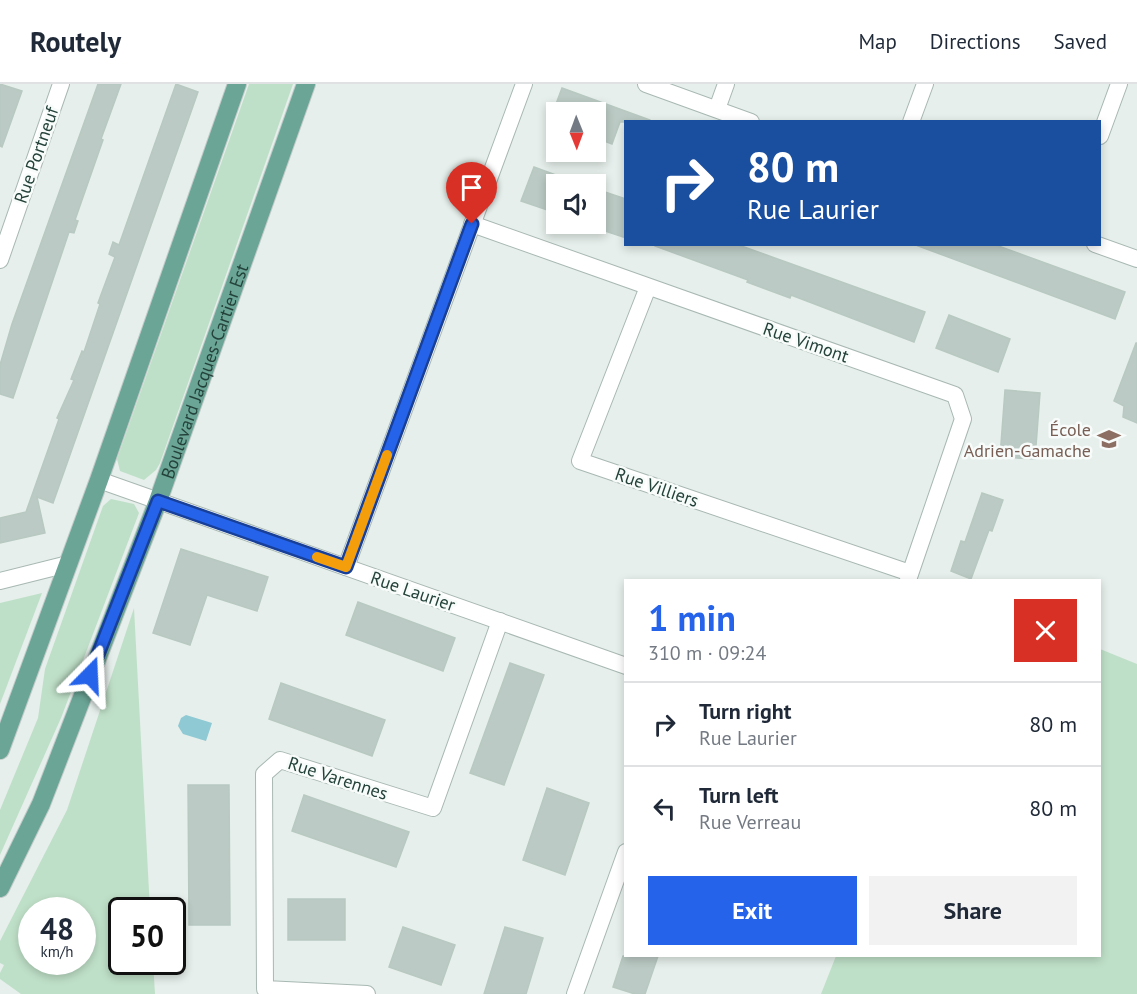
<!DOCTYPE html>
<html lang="en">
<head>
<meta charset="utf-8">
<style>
  body { margin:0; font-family:"PT Sans",sans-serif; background:#f2f2f3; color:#1f2937; height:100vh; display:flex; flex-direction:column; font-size:22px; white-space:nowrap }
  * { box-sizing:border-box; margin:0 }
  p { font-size:20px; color:#747a83 }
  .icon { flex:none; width:33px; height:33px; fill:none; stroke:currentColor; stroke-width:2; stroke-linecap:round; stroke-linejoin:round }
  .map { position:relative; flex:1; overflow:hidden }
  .drawer { position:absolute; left:624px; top:495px; width:477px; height:378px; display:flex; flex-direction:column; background:#fff; border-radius:0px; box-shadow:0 3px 9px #0003 }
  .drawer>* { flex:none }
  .top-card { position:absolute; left:624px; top:36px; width:477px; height:126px; border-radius:0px; box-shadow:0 3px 9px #0003; background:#1a4fa0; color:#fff; overflow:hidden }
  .needle { width:39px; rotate:179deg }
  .buttons { position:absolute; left:546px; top:18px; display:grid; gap:12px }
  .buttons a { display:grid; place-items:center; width:60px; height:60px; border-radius:0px; background:#fff; box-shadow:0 3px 9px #0003; font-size:30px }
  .speed { position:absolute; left:18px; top:813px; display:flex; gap:12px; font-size:30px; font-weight:700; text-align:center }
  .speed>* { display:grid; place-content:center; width:78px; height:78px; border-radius:50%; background:#fff; box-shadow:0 3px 9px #0003; line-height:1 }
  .speed small { font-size:15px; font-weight:400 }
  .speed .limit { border:3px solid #111; border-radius:9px; background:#fff; color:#111 }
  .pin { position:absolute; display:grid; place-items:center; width:51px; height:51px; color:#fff; margin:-62px -26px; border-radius:50% 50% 50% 0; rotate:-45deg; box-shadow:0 0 6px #0007 }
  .pin .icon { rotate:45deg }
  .me { position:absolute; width:66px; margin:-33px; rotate:21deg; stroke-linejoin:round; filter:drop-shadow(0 0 4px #0008) }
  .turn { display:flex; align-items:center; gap:21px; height:126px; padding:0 24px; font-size:27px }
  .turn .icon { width:78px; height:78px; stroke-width:2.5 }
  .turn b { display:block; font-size:42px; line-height:51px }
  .round { display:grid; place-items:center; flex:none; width:63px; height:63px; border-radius:0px; background:#f2f2f3 }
  .summary { display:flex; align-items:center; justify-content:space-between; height:102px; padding:0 24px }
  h1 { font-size:36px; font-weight:700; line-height:45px; color:#2563eb }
  .cta { display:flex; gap:12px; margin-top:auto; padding:12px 24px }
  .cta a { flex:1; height:69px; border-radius:0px; background:#2563eb; color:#fff; font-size:24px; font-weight:700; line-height:69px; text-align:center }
  .cta a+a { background:#f2f2f3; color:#1f2937 }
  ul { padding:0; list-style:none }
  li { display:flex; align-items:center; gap:18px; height:84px; padding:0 24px; border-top:2px solid #e0e1e3 }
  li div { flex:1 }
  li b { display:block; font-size:22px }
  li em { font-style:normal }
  header { display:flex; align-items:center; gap:36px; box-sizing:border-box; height:84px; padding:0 30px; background:#fff; border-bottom:2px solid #e0e1e3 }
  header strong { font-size:28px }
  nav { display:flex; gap:33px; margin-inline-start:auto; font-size:21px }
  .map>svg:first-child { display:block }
</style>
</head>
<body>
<header>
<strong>Routely</strong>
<nav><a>Map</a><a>Directions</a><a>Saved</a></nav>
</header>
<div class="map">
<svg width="1137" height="910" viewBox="0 0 1137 910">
  <rect width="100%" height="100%" fill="#e6efeb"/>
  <g fill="#bfe0c8" fill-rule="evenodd">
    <polygon points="249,0 293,0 160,379 156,386 144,396 120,387 117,375"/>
    <polygon points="111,415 134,420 139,429 61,634 0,771 0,726 38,634 45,585 103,422"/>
    <polygon points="42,509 0,620 0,519"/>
    <path d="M134,524l16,302h-28v52h31l2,32h-134l-21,-15v-6l4,-8 -4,-2v-22l67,-131zM82,826v52h-50v-52z"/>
    <polygon points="1100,565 1137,580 1137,910 821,910 836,872 1100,872"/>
  </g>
  <polygon fill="#8ec9d4" points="186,631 212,639 206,657 183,650 178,642 181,634"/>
  <g fill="#bbcac4" stroke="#b8c9c2" stroke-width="1.5">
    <polygon points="0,0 22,7 2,63 0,62"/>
    <polygon points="98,0 121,0 101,55 103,56 75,136 78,137 74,149 69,148 13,314 0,310 0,281 12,240"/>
    <polygon points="176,0 198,8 53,419 37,413 45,449 0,459 0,434 26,428 59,335 57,334 74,296 71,295 82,267 84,268 100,220 98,219 115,173 109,170 113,158 119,161"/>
    <polygon points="562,4 650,36 650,38 620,38 612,60 596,54 596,28 553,28"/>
    <polygon points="534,83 556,91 556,129 521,117"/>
    <polygon points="596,105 626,115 626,154 596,144"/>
    <polygon points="655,160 736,160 925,228 914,258 791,211 790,214 747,198 748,196 655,162"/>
    <polygon points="913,160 993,160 1125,208 1115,235"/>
    <polygon points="949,231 1010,255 998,288 936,264"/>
    <polygon points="1136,259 1137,259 1137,339 1123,333 1124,322 1114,317"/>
    <polygon points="1005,306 1040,309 1035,375 1000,373"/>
    <polygon points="982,409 1003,416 992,447 989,446 971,495 951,487 961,457 965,458"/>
    <polygon points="181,465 268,493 257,527 207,511 190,561 153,549"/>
    <polygon points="358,518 455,554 443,587 346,551"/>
    <polygon points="510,579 544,591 504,701 470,689"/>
    <polygon points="281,599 385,636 372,672 269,635"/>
    <polygon points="188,701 229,701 230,841 189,841"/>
    <polygon points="547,704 589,719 565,791 523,776"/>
    <polygon points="304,711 409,748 396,783 292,747"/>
    <rect x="288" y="815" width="57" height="41"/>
    <polygon points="403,843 455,861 441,901 389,883"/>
    <polygon points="505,843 543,854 526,910 484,910"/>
    <polygon points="623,872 658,872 645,910 635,910 613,903"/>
  </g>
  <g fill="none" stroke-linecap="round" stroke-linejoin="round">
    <g stroke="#a8b8b2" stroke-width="18">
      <g id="minor">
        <polyline points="646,0 751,38"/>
        <polyline points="717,25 726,0"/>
        <polyline points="911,38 925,0"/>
        <polyline points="1100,52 1119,0"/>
        <polyline points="472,140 955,311 963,335 908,496"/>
        <polyline points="1095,160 1137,175"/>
        <polyline points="0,176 61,0"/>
        <polyline points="648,203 580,377 910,489"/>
        <polyline points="99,396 626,582"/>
        <polyline points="346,483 524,0"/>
        <polyline points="0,497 68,480"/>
        <polyline points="367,910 265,905 264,690 280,676 433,724 500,537"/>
        <polyline points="575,910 626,768"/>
      </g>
    </g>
    <g stroke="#c2cac8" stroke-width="20">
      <g id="major">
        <polyline points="0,666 99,396 237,0"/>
        <path id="s1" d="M0,804l41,-84 117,-303 148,-417"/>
      </g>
    </g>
    <use href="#minor" stroke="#fff" stroke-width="16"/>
    <use href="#major" stroke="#6aa596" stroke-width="18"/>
  </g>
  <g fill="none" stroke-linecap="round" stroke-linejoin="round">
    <g stroke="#184099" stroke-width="15">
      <polyline id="route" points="90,591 158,417 346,483 472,140"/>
    </g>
    <use href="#route" stroke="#2563eb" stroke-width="10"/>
    <polyline stroke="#f59e0b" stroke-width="10" points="317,473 346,483 387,371"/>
  </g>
  <defs>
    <g id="school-bare" transform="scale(1.8)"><path d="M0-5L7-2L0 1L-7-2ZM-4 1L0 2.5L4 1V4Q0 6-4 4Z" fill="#8d6e63" stroke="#f7fbf9" stroke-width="2.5" paint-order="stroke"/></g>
  </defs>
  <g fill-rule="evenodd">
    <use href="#school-bare" x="1109" y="355"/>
  </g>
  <g text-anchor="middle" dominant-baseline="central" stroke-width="5" stroke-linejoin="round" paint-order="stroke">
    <g font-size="18" fill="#24423a" stroke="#f7fbf9">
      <text transform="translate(36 71) rotate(-71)">Rue Portneuf</text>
      <text transform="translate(806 258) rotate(19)">Rue Vimont</text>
      <text stroke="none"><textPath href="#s1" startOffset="556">Boulevard Jacques-Cartier Est</textPath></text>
      <text transform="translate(657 403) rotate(19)">Rue Villiers</text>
      <text transform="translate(413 507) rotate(19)">Rue Laurier</text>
      <text transform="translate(338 694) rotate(18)">Rue Varennes</text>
    </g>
    <g font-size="18" fill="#785e54" stroke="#f7fbf9" text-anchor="end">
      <text x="1091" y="345">École<tspan x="1091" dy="21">Adrien-Gamache</tspan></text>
    </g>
  </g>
</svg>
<div class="buttons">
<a><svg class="needle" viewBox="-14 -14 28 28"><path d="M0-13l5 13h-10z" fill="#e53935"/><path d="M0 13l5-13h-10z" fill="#747a83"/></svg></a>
<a><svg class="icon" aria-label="sound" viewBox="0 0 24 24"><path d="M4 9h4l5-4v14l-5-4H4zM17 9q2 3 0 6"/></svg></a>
</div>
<div class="speed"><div>48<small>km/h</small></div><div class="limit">50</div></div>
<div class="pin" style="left:472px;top:140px;background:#d93025"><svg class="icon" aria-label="arrive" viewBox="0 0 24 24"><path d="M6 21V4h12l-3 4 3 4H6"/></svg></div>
<svg class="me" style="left:90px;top:591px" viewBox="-20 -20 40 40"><path d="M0-17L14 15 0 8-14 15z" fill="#2563eb" stroke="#fff" stroke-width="4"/></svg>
<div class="top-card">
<div class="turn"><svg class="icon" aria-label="right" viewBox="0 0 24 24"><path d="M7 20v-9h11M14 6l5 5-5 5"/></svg><div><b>80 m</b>Rue Laurier</div></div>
</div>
<section class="drawer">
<div class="summary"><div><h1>1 min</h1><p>310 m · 09:24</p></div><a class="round" style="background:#d93025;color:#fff"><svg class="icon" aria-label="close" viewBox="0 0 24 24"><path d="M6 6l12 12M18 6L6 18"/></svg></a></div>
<ul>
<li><svg class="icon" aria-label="right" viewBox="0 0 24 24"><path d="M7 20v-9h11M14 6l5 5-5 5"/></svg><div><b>Turn right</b><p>Rue Laurier</p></div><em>80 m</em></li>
<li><svg class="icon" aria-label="left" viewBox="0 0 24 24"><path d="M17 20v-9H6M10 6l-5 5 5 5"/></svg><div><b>Turn left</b><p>Rue Verreau</p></div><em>80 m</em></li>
</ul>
<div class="cta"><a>Exit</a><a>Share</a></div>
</section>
</div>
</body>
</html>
